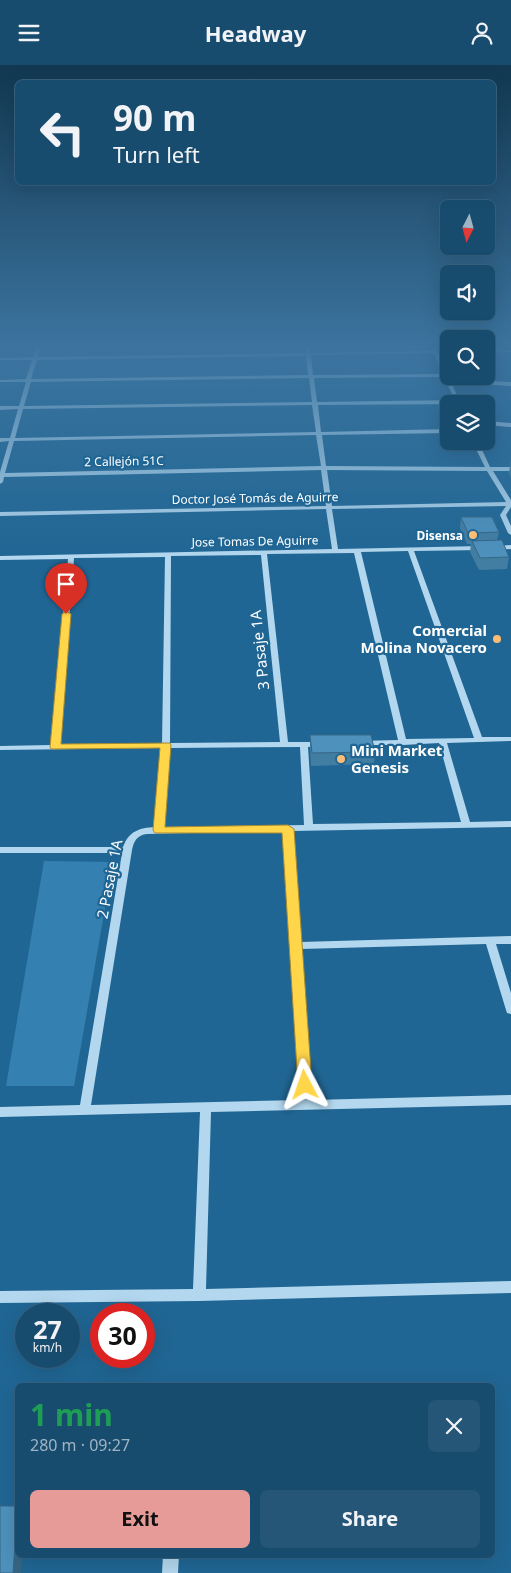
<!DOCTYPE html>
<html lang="en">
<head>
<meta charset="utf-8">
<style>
  body { margin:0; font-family:"Noto Sans",sans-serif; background:#255677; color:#f1f3f6; height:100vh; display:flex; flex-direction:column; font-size:19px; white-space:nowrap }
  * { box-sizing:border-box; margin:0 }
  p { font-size:16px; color:#9fb4c3 }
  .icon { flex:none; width:28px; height:28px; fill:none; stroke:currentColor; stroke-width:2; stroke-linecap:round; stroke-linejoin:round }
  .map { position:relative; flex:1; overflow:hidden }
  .drawer { position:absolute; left:15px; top:1318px; width:480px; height:175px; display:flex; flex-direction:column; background:#184c6f; border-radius:8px; box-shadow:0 5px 20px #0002,0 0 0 1px #366382 }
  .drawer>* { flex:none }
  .banner { position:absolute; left:15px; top:15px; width:481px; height:105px; border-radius:8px; box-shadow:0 5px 20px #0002,0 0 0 1px #366382; background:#184c6f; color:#f1f3f6; overflow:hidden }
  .needle { width:32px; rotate:186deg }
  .fabs { position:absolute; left:440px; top:135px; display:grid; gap:10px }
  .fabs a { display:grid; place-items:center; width:55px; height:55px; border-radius:8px; background:#184c6f; box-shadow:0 5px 20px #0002,0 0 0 1px #366382; font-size:25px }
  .speed { position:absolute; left:15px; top:1238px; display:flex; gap:10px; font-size:25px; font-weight:700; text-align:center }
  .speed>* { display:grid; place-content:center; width:65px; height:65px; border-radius:50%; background:#184c6f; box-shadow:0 5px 20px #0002,0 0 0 1px #366382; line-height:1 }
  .speed small { font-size:12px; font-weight:400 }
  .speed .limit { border:8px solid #d22; background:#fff; color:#111 }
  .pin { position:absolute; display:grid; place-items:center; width:42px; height:42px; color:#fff; margin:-51px -21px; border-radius:50% 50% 50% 0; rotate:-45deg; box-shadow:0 0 5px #0007 }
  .pin .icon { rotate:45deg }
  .me { position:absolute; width:55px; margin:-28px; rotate:356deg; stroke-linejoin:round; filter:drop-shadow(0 0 4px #0008) }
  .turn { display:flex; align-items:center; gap:18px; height:105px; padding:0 15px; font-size:22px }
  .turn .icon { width:65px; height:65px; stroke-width:2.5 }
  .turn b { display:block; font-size:35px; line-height:42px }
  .round { display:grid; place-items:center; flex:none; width:52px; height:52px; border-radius:8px; background:#255677 }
  .overview { display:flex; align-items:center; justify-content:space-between; height:85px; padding:0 15px }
  h1 { font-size:30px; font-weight:700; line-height:38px; color:#1e9e55 }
  .action { display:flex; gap:10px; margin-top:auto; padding:10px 15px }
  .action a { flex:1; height:58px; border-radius:8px; background:#e69b98; color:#111; font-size:20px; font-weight:700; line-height:58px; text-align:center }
  .action a+a { background:#255677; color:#f1f3f6 }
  header { display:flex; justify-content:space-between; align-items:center; height:65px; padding:0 15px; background:#184c6f; font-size:22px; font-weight:700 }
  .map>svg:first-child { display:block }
</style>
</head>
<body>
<header><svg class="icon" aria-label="menu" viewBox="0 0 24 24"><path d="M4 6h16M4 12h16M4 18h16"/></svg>Headway<svg class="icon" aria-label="person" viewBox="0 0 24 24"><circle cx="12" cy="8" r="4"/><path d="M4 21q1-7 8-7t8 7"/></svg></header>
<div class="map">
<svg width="511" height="1508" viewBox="0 0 511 1508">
  <rect width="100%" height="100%" fill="#206694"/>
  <polygon fill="#3481b1" points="44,796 113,797 74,1021 6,1021"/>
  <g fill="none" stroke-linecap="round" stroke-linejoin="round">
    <g fill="#b3d7ee" fill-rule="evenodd">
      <path d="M36,282h4l-2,10 267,-4v-6h4l1,6 122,-2 -1,-4h18v2l-13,-1 14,31 61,3v4l-60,-4 10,22 -143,1 3,27 128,-3v4l-127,2 4,31 159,1 -13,-26h6l12,26h21v4h-18l18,29v7l-5,8 5,11v9l-3,-2 -8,-18 6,-9 -174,3 6,40 143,-3 3,2 -3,2 -67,1 68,186h29v4l-64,2 23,79 41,-1v6l-218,4 7,111 211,-6v8h-15l15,49v21l-4,-1 -1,-3 -20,-66 -185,5 10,151 200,-5v10l-300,7 -5,177 305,-8v12l-312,8 -199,2v-12l193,-2 7,-177 -200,5v-10l80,-2 42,-252h-122v-6h123c6,-16 16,-19 32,-20l7,-79 -162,2v-4l51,-1 17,-186 -68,1v-4l332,-7 -6,-40 -326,7v-4l326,-6 -5,-36 -317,7 -1,5 -3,2v-12l9,-31 -9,1v-4h10l8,-29 -18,1v-4h19l7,-24h-26v-2l26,-1 6,-19h-32v-2l33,-1zM434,288l9,21 -130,1 -2,-20zM306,291l2,19 -277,4 6,-19zM444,312l11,23 -138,2 -3,-24zM309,313l3,24 -288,4 7,-24zM312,340l4,27 -301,6 8,-29zM316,370l5,31 -316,7 9,-32zM327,405l160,1 19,31 -174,4zM408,486l66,187 -68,1 -45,-187zM354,488l44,187 -37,1 -4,2 4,2h42l36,-2 22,79 -148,2 -5,-77 13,-1 4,-2 -4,-2h-33l-21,-188zM261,490l19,187 -110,1 1,-187zM165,492l-3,187 -103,1 15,-187zM300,682l4,78 -140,2 6,-79zM284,766l16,269 -209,5 41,-255c2,-9 5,-15 15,-16z"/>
      <polygon points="486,284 511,285 511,287 486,286"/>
      <polygon points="486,356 511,358 511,362 486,360"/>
      <polygon points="511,480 511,484 494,485 491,483 494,481"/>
      <polygon points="163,1490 179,1490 178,1508 162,1508"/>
    </g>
  </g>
  <g fill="#427da2">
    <polygon points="511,395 511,413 509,408"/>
    <polygon points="461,452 499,467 497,475 509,492 507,504 479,505 470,487 471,479 467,479 460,463"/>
    <polygon points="310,670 375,687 374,699 311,701 310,683"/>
  </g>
  <polygon fill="#366684" points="18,1449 18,1490 22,1490 21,1508 13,1508"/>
  <g fill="#4d91bc" stroke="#366684">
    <polygon points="461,452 492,452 499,467 468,468"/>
    <polygon points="502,475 509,492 480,493 472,476"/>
    <polygon points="310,670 371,670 375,687 312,688"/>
    <polygon points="0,1441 18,1441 13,1508 0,1508"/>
  </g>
  <linearGradient id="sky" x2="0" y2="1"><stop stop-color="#123851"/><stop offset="0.57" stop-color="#3c749f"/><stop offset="1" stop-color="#3c749f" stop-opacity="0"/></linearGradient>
  <rect width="511" height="493" fill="url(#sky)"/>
  <polygon fill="#ffd54a" stroke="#a68a30" points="66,546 71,549 61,679 170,678 171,680 165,762 288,760 294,764 312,1020 310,1024 305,1026 300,1024 298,1020 282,768 155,768 153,765 160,683 51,684 50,682 62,549"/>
  <g fill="#fbbe74" stroke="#206694" stroke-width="2">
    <circle cx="473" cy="470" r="5"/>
    <circle cx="497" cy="574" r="5"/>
    <circle cx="341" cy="694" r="5"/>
  </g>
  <g text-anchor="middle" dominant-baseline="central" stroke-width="4.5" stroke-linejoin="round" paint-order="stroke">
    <g font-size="12" fill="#fff" stroke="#206694">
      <text transform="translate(124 396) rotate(-1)">2 Callejón 51C</text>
      <text transform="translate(255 433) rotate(-1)">Doctor José Tomás de Aguirre</text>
      <text transform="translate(255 476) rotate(-1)">Jose Tomas De Aguirre</text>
    </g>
    <g font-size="12" font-weight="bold" fill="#fff" stroke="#206694" text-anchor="end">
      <text x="463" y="470">Disensa</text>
    </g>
    <g font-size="15" font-weight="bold" fill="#fff" stroke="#206694" text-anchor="end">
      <text x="487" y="565">Comercial<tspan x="487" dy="17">Molina Novacero</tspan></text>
      <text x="351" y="685" text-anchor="start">Mini Market<tspan x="351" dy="17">Genesis</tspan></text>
    </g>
    <g font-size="15" fill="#fff" stroke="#206694">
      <text transform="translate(259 585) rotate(-96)">3 Pasaje 1A</text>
      <text transform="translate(109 814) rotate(-79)">2 Pasaje 1A</text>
    </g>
  </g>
</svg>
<div class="fabs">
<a><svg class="needle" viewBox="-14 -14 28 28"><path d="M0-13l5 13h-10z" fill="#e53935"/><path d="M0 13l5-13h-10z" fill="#9fb4c3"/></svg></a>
<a><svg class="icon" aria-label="sound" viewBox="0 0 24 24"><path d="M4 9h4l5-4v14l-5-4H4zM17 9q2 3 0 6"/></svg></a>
<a><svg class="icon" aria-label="search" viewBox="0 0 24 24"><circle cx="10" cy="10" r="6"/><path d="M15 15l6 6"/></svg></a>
<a><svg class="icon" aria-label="layers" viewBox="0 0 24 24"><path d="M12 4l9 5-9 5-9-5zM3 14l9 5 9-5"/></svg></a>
</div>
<div class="speed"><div>27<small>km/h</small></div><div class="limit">30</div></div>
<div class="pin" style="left:66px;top:549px;background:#d93025"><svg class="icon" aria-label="arrive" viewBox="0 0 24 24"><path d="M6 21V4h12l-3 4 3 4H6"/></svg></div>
<svg class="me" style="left:305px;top:1020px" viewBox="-20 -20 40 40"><path d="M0-17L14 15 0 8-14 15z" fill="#ffd54a" stroke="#fff" stroke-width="4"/></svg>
<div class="banner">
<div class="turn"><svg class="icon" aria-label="left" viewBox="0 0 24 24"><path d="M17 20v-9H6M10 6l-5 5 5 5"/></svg><div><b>90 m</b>Turn left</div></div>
</div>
<section class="drawer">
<div class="overview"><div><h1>1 min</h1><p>280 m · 09:27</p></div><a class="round"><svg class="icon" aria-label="close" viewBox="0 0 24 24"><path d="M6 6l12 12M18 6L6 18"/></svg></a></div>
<div class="action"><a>Exit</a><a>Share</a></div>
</section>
</div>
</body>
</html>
